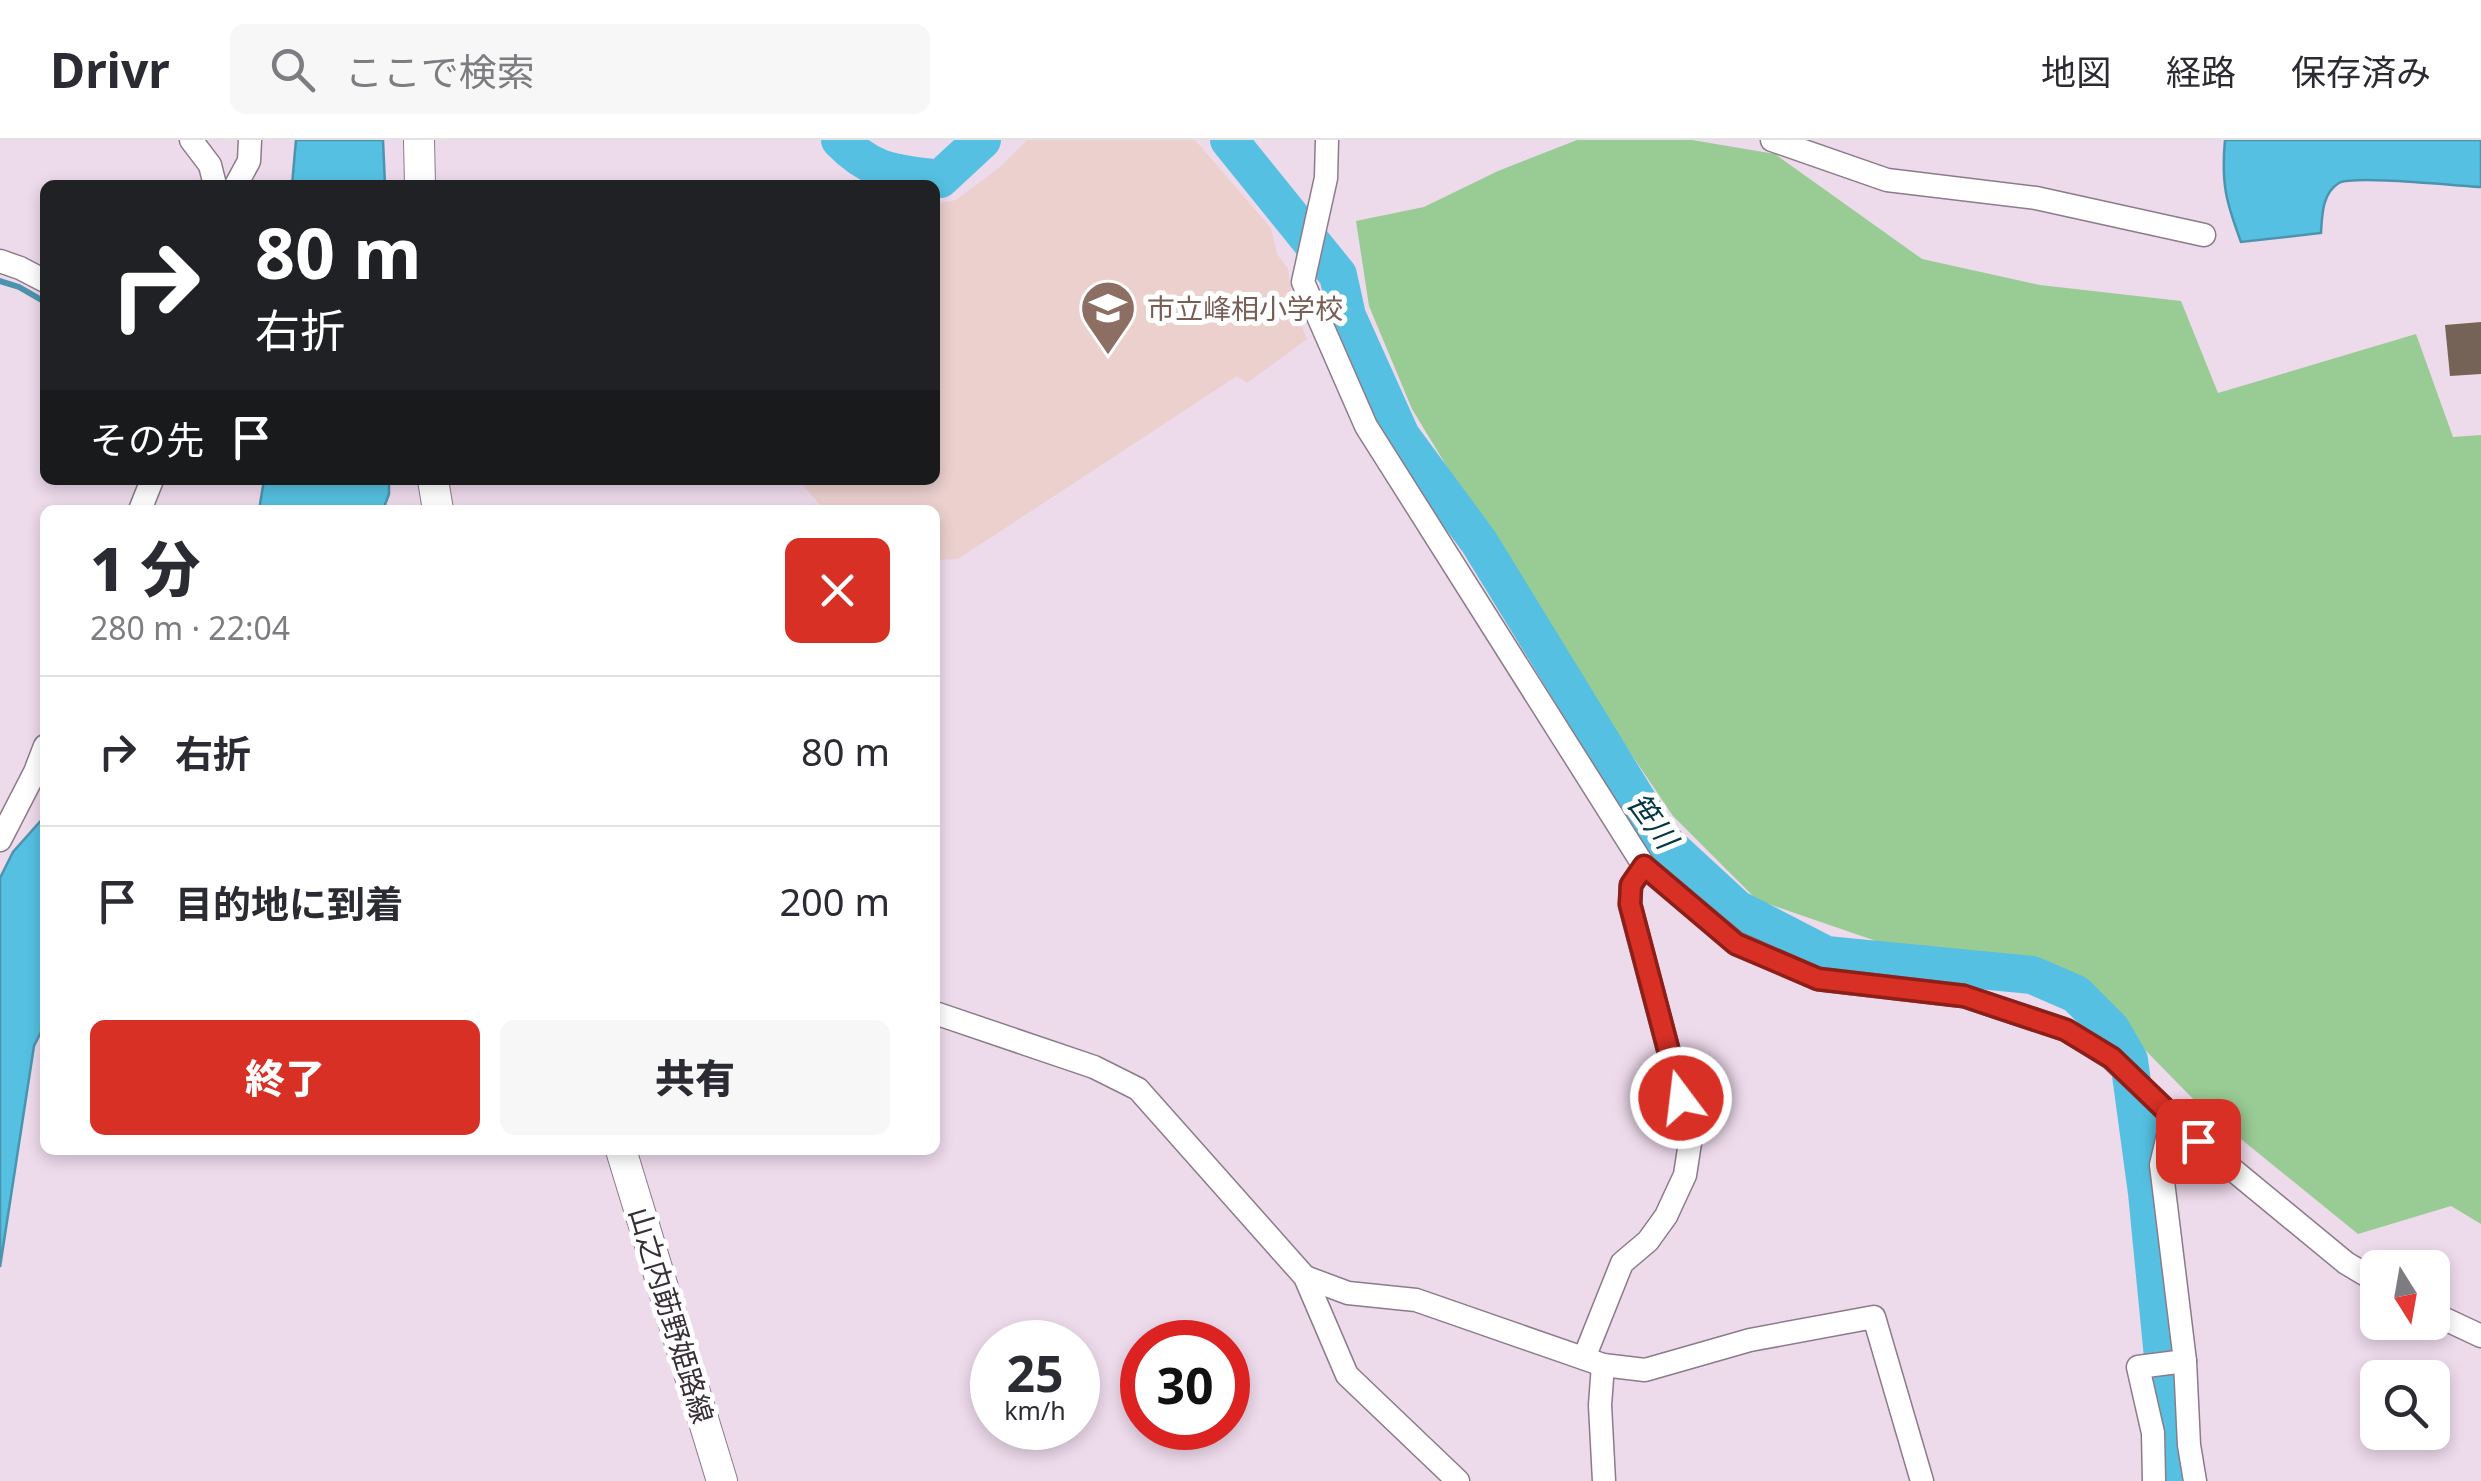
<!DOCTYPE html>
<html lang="ja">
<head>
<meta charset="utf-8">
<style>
  body { margin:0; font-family:"Noto Sans","Noto Sans JP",sans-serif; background:#f7f7f7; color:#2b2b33; height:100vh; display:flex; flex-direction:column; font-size:38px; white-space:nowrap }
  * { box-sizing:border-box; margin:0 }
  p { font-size:32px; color:#7c7c81 }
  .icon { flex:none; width:55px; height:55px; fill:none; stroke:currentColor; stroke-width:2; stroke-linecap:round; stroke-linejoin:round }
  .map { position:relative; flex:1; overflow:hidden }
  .panel { position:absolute; left:40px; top:365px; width:900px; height:650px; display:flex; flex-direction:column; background:#fff; border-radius:15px; box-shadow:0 5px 15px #0003 }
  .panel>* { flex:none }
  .top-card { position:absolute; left:40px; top:40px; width:900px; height:305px; border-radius:15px; box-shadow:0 5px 15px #0003; background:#202124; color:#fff; overflow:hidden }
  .needle { width:65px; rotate:169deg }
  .buttons { position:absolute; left:2360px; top:1110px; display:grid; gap:20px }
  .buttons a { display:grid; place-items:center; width:90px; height:90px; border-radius:15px; background:#fff; box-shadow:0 5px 15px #0003; font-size:50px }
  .speed { position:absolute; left:970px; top:1180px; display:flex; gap:20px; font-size:50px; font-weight:700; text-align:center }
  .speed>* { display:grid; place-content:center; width:130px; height:130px; border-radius:50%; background:#fff; box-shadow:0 5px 15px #0003; line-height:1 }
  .speed small { font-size:25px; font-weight:400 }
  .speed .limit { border:15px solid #d22; background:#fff; color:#111 }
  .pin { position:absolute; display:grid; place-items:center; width:85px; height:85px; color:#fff; margin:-42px; border-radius:20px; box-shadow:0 5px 15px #0006 }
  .me { position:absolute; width:110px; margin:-55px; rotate:345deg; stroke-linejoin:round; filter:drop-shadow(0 0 8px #0008) }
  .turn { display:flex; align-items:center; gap:35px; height:210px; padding:0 50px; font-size:45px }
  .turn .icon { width:130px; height:130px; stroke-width:2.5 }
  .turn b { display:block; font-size:70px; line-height:85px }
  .then { display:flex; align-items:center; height:95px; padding:0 50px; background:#0003; gap:20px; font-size:38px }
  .round { display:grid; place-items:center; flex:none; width:105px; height:105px; border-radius:15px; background:#f7f7f7 }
  .summary { display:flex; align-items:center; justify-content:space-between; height:170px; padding:0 50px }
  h1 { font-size:60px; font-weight:800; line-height:75px }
  .action { display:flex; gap:20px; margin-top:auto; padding:20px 50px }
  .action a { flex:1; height:115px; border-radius:15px; background:#d93025; color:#fff; font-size:40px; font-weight:800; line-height:115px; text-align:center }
  .action a+a { background:#f7f7f7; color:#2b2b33 }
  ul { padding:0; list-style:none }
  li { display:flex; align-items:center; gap:30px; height:150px; padding:0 50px; border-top:2px solid #e1e1e2 }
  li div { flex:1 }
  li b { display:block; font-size:38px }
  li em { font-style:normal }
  header { display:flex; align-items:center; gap:60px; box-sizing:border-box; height:140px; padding:0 50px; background:#fff; border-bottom:2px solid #e1e1e2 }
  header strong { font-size:48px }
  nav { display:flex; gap:55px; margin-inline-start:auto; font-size:35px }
  .search { width:700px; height:90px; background:#f7f7f7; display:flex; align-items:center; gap:25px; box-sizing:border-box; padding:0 35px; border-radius:15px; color:#7c7c81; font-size:38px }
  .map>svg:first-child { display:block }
</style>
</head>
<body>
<header>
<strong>Drivr</strong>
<div class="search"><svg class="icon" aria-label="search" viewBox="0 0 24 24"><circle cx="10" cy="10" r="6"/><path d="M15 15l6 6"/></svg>ここで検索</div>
<nav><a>地図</a><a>経路</a><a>保存済み</a></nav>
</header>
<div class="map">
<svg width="2481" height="1341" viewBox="0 0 2481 1341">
  <rect width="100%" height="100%" fill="#eddaeb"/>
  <polygon fill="#ebd0ce" points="1027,0 1195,0 1271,88 1277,114 1288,129 1294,168 1307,199 1247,243 1237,236 958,419 935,420 935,370 824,370 799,340 935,340 935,64 956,60 1000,27"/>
  <polygon fill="#99cb94" points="1577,0 1692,0 1775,14 1922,119 2040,145 2181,161 2218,253 2416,194 2453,297 2481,295 2481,1084 2451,1066 2358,1094 2199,965 2108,872 2018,822 1908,812 1757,760 1673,676 1532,467 1412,269 1369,166 1356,81 1424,67 1498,31"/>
  <g fill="#55c0e1" stroke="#4c94ae" stroke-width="2.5">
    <polygon points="296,0 383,0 385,45 292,45"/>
    <path d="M2225,0h256v47c-24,-1 -126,-12 -142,-4 -17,10 -17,33 -18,50l-80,9c-15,-40 -20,-59 -16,-102z"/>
    <polygon points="264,340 389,340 389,354 383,370 259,370"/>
    <polygon points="45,676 45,884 34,906 0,1127 0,738 13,712"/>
  </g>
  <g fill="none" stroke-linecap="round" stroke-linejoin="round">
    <polyline stroke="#4c94ae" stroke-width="6" points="0,141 19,147 45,162"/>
    <g stroke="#55c0e1" stroke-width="38">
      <path d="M840,0c33,34 56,33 100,39l42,-39"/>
      <polyline points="1229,0 1338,135 1347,176 1401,296 1479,402 1661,699 1737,769 1826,815 2032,835 2076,854 2111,889 2129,920 2147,1053 2174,1330 2178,1341"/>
    </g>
  </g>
  <polygon fill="#746356" points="2481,182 2481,234 2450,236 2445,185"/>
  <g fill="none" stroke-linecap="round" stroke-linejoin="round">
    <g stroke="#8c7b8a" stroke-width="25">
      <g id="minor">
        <polyline points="191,0 210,25 215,45"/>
        <polyline points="1327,0 1326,38 1303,142 1366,286 1644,726 1736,803 1818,839 1964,856 2066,890 2111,918 2198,1001 2346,1123 2378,1142"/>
        <polyline points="1772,0 1887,40 2036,58 2204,95"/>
        <polyline points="236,45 249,21 250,0"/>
        <polyline points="0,121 20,128 45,141"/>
        <polyline points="140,370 152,340"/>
        <polyline points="0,700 35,632 45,606"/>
        <polyline points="935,873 1094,927 1138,949 1305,1137 1347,1235 1458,1341"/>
        <polyline points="2172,978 2161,1025 2185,1221 2189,1305 2195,1341"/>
        <polyline points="1305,1137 1348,1153 1416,1160 1603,1225 1645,1230 1750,1200 1874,1177 1922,1341"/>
        <polyline points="2432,1173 2481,1196"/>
        <polyline points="1584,1218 1622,1123 1648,1101 1666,1076 1685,1035 1691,996 1630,765 1631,745 1644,726"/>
        <polyline points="1603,1225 1600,1265 1604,1341"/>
        <polyline points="2154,1341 2153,1293 2138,1227 2185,1221"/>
      </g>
    </g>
    <g stroke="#8c7b8a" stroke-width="32">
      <g id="major">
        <polyline points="419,0 420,45"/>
        <polyline points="433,340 438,370"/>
        <polyline points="621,1010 722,1341"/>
      </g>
    </g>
    <use href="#minor" stroke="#fff" stroke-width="22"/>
    <use href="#major" stroke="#fff" stroke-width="30"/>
  </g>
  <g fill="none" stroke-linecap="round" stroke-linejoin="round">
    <g stroke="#8d1f18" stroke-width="25">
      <polyline id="route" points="1681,958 1630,764 1631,745 1644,726 1736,804 1818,839 1964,856 2066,890 2112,918 2198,1001"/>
    </g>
    <use href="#route" stroke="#d93025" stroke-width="18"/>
  </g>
  <defs>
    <g id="school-pin" transform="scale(2.875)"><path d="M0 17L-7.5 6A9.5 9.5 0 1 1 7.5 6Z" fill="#8d6e63" stroke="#fff"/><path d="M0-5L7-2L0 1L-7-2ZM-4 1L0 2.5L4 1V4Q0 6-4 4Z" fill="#fff"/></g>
  </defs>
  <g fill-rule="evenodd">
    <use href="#school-pin" x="1108" y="168"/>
  </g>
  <g text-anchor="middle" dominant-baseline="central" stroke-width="10" stroke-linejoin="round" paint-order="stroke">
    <g font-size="28" fill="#785e54" stroke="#fff" text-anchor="start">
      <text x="1147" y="168">市立峰相小学校</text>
    </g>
    <g font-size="28" fill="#372f36" stroke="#fff">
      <text transform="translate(672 1175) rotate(73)">山之内莇野姫路線</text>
    </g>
    <g font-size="30" font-style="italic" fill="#033744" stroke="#fff">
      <text transform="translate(1653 680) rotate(54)">笹川</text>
    </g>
  </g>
</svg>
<div class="buttons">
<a><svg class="needle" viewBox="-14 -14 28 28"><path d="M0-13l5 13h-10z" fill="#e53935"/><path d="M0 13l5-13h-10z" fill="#7c7c81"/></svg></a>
<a><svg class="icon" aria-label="search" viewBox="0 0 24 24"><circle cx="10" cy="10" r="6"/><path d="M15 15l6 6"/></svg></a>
</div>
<div class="speed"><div>25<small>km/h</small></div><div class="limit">30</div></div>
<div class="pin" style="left:2198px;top:1001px;background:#d93025"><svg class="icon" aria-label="arrive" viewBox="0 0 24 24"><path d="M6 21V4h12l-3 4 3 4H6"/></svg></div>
<svg class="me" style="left:1681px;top:958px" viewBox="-20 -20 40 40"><circle r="17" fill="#d93025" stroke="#fff" stroke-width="3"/><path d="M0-11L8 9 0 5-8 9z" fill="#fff"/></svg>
<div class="top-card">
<div class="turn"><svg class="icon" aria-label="right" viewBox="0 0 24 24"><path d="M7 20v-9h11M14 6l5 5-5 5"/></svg><div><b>80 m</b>右折</div></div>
<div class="then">その先<svg class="icon" aria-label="arrive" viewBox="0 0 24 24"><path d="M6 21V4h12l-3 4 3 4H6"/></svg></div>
</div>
<section class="panel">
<div class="summary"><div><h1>1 分</h1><p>280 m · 22:04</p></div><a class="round" style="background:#d93025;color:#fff"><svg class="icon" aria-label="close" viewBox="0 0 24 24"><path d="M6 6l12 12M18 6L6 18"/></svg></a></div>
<ul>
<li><svg class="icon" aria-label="right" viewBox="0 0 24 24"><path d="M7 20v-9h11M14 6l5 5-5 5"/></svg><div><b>右折</b></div><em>80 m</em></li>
<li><svg class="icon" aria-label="arrive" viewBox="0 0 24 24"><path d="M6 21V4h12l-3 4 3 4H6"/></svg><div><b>目的地に到着</b></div><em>200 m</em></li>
</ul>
<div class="action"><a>終了</a><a>共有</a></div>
</section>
</div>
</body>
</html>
